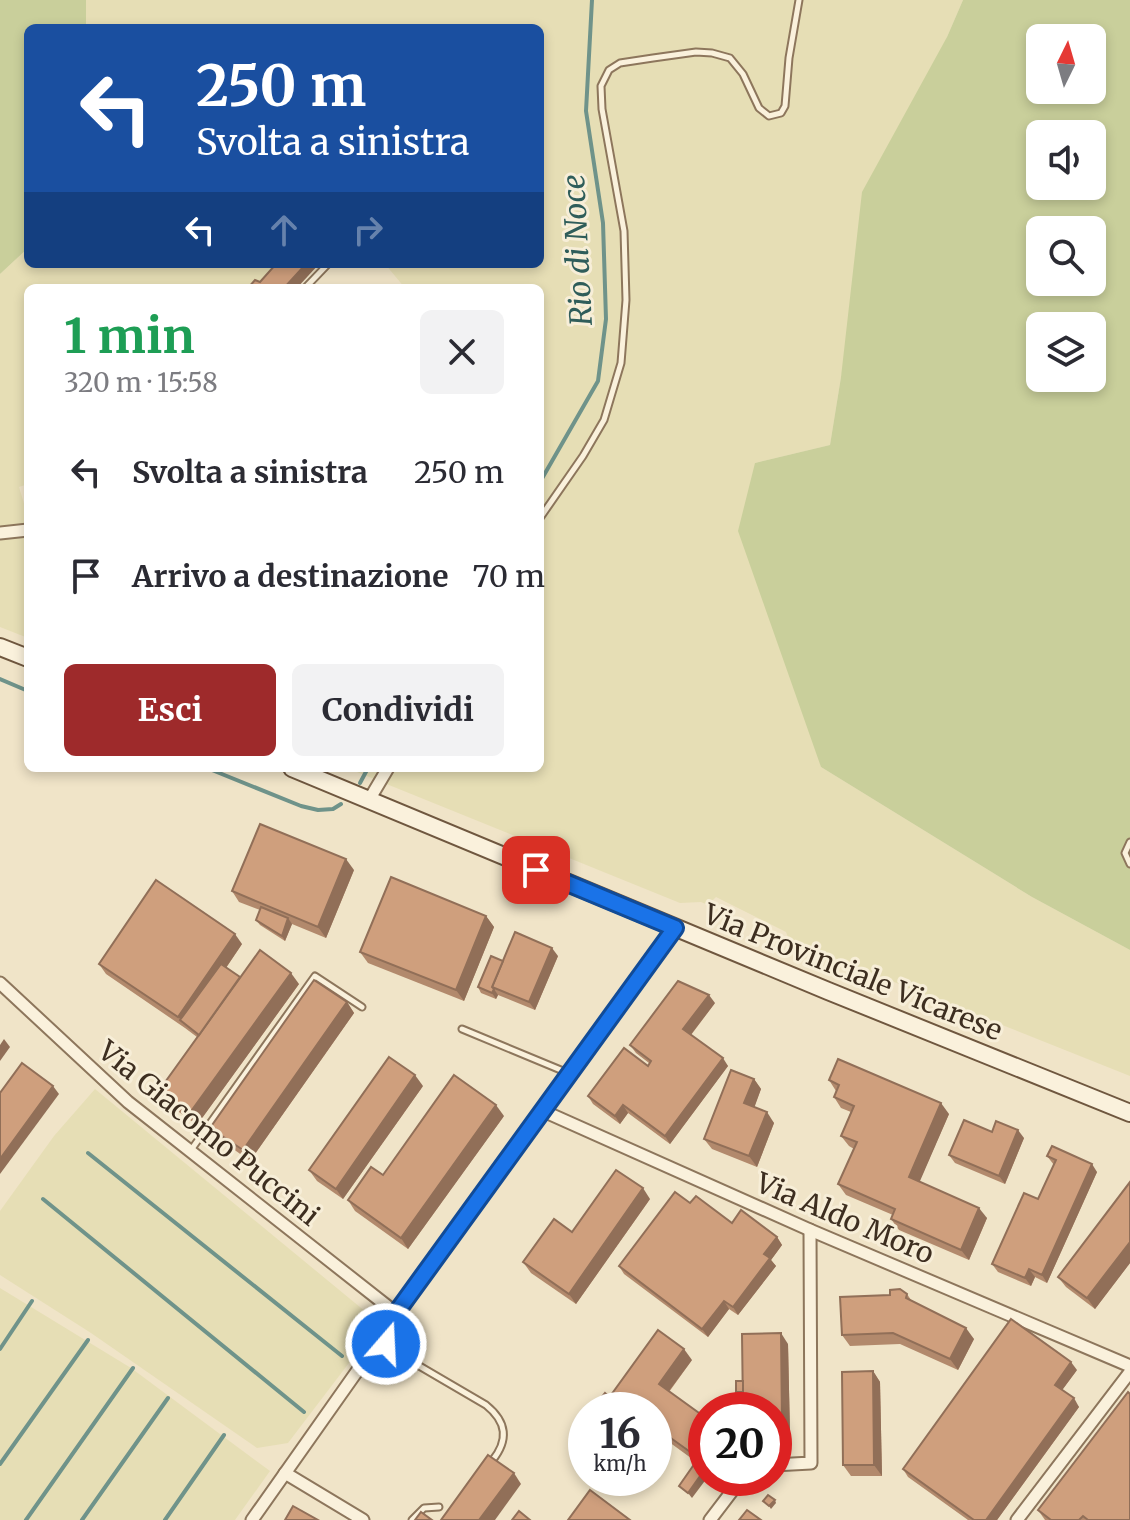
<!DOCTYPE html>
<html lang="it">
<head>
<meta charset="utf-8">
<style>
  body { margin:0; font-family:Merriweather,serif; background:#f2f2f3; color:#2b2b33; height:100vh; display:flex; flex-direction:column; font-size:30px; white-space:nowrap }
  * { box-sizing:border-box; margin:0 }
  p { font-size:26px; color:#7c7c81 }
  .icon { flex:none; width:44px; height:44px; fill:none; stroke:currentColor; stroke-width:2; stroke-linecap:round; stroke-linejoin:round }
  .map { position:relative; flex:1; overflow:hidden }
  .sheet { position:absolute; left:24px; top:284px; width:520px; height:488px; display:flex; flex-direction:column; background:#fff; border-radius:12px; box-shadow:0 4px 12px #0003 }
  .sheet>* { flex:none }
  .top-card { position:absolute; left:24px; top:24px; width:520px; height:244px; border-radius:12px; box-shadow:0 4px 12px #0003; background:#1a4fa0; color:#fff; overflow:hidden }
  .needle { width:52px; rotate:5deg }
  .fabs { position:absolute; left:1026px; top:24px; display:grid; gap:16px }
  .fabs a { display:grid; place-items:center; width:80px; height:80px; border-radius:12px; background:#fff; box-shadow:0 4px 12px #0003; font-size:40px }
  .speed { position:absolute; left:568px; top:1392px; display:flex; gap:16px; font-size:40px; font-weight:700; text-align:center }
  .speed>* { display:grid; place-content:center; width:104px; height:104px; border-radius:50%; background:#fff; box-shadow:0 4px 12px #0003; line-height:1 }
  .speed small { font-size:20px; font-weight:400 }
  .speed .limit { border:12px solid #d22; background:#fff; color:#111 }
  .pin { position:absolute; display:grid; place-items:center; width:68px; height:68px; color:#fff; margin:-34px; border-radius:16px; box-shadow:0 4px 12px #0006 }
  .me { position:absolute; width:88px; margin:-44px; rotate:19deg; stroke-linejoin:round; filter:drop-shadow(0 0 6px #0008) }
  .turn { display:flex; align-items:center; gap:28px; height:168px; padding:0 40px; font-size:36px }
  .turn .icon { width:104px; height:104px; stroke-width:2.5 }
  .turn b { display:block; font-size:56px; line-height:68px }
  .lanes { display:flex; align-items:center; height:76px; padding:0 40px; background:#0003; justify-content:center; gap:40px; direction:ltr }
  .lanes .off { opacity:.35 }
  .round { display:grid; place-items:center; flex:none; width:84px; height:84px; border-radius:12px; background:#f2f2f3 }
  .headline { display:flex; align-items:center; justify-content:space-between; height:136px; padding:0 40px }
  h1 { font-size:48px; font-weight:700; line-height:60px; color:#1e9e55 }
  .cta { display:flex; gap:16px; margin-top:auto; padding:16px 40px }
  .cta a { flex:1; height:92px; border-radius:12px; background:#9e2a2b; color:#fff; font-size:32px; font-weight:700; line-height:92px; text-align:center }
  .cta a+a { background:#f2f2f3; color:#2b2b33 }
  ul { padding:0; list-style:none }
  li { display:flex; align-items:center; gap:24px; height:104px; padding:0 40px }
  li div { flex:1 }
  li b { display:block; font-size:30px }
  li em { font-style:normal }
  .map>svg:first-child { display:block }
</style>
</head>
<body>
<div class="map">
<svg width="1130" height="1520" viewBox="0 0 1130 1520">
  <rect width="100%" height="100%" fill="#f0e4c8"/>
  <g fill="#e6deb5">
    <polygon points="86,0 963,0 947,37 841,377 830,445 755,463 821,767 1032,897 1130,950 1130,1076 789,940 786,932 716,897 708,905 701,902 680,903 347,768 540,768 540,288 405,288 385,264 540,264 540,28 86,28"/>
    <polygon points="28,248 28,264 275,264 254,288 28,288 28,484 19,487 26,510 28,511 28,638 0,627 0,274"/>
    <polygon points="95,1089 366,1312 368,1338 288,1443 257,1448 91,1333 0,1275 0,1211 54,1136"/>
    <polygon points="0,1288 131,1368 270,1471 235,1520 0,1520"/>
  </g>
  <g fill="#c9cf9b" fill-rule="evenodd">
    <polygon points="0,0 86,0 86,28 28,28 28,248 0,274"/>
    <path d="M963,0h167v950l-98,-53 -211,-130 -83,-236 17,-68 75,-18 11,-68 21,-185 85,-155zM1040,38h52v52h-52zM1040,134h52v52h-52zM1040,230h52v52h-52zM1040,326h52v52h-52z"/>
  </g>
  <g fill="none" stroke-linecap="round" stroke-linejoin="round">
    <g stroke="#6f938a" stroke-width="4">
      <polyline points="540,482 598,381 606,319 603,223 586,111 592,0"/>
      <polyline points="0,679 28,691"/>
      <polyline points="207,768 301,806 318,810 333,809 341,804"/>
      <polyline points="360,783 368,768"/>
      <polyline points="88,1153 342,1356"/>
      <polyline points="43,1199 304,1412"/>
      <polyline points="0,1349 32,1301"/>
      <polyline points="0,1464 88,1340"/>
      <polyline points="26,1520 133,1368"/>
      <polyline points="82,1520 168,1398"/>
      <polyline points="165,1520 224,1435"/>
    </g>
    <g stroke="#8d765c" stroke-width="9">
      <g id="lane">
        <polyline points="305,288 328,264"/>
        <polyline points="540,518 583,456 604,420 621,363 626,300 624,231 602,109 601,86 609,70 620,63 653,58 696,52 712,53 730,58 743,74 759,108 769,116 781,113 785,106 789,58 799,0"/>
        <polyline points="1130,842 1125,853 1130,864"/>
        <polyline points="462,1029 568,1073"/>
        <polyline points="191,1150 315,976 362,1007"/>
        <path d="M385,1334l1,10 6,6 94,55c21,17 23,35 6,56"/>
        <polyline points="412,1520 424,1508 439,1507"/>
      </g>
    </g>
    <g stroke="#8d765c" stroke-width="15">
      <g id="street">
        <polyline points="0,533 28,530"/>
        <polyline points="369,800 388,768"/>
        <polyline points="0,983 128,1102 396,1313"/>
        <polyline points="541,1110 810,1230 1130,1366"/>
        <polyline points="774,1465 811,1463 810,1230"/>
        <polyline points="285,1473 363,1520"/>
        <polyline points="252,1520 384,1333 396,1313 675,928"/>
        <polyline points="710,1520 742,1478"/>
        <polyline points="1017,1520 1130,1372"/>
      </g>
    </g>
    <g stroke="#6f573f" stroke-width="20">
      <g id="secondary">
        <polyline points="0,647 28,658"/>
        <polyline points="292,768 828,991 1130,1113"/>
      </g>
    </g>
    <use href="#lane" stroke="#faf1dc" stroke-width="5"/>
    <use href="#street" stroke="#faf1dc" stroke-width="11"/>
    <use href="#secondary" stroke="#faf1dc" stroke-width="16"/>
  </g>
  <g fill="#b2896c">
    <polygon points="354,870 326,938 292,924 285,941 260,925 256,920 260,910 239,902 232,891"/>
    <polygon points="486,916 494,927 464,1001 368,963 360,952"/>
    <polygon points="242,944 226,968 240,977 299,984 197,1125 165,1102 158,1092 197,1037 185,1028 106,974 99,964"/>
    <polygon points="558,956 535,1010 498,995 496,999 481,993 478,987 503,961"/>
    <polygon points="347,1002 354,1013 250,1161 218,1138 210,1128"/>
    <polygon points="715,1003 691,1035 728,1066 670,1144 628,1113 620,1124 593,1104 588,1096 648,1066 649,1063 636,1053 630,1045"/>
    <polygon points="754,1079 761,1089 754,1107 774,1123 757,1167 712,1149 704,1139"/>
    <polygon points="829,1080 949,1114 919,1182 987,1218 969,1260 899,1230 891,1219 893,1215 846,1195 838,1184 854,1149 849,1146 841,1136 851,1112 841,1108 834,1097 836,1091"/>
    <polygon points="423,1086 343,1199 317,1181 309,1170"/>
    <polygon points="504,1116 408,1249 355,1211 348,1200"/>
    <polygon points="992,1132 1024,1138 1005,1184 955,1163 949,1155"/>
    <polygon points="1047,1156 1097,1172 1047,1283 1035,1277 1031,1286 998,1272 992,1264 1038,1199 1054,1165"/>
    <polygon points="1130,1182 1130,1263 1095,1309 1066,1287 1058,1277"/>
    <polygon points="650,1199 576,1304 531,1273 523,1262 572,1232"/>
    <polygon points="690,1203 732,1223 777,1237 782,1245 771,1260 776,1266 738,1315 729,1309 708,1337 624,1274 619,1266"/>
    <polygon points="907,1294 911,1300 974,1339 958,1370 900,1344 850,1346 842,1335"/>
    <polygon points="788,1344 790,1434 774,1434 774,1410 743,1394 738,1394 736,1392 743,1381"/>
    <polygon points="692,1360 669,1392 706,1418 706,1469 654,1431 654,1410 624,1410 618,1406 611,1395"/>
    <polygon points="1077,1370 1062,1390 1079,1407 997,1520 968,1520 908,1477 903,1469"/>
    <polygon points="873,1371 880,1382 882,1476 851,1476 843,1465"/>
    <polygon points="1038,1510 1130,1520 1045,1520"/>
  </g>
  <g fill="#916f58">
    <polygon points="306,264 319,264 297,288 284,288"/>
    <polygon points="346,859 354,870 326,938 318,927"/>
    <polygon points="486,916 494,927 464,1001 456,990"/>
    <polygon points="288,918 292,924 285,941 282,936"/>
    <polygon points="235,934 242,944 187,1025 178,1017"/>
    <polygon points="552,948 558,956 535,1010 529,1002"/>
    <polygon points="291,973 299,984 197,1125 189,1114"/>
    <polygon points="494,989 498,995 496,999 492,993"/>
    <polygon points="709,995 715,1003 689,1037 683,1029"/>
    <polygon points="347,1002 354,1013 250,1161 243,1150"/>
    <polygon points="4,1039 10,1047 0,1061 0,1045"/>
    <polygon points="723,1058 728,1066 670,1144 665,1136"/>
    <polygon points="415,1075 423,1086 343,1199 336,1189"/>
    <polygon points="754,1079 761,1089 752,1114 744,1103"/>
    <polygon points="53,1086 59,1094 0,1174 0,1159"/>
    <polygon points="941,1103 949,1114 917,1188 909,1177"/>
    <polygon points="496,1105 504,1116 408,1249 401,1238"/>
    <polygon points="623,1105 628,1113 620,1124 615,1116"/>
    <polygon points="767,1112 774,1123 757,1167 749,1156"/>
    <polygon points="1018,1130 1024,1138 1005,1184 999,1176"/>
    <polygon points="1092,1164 1097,1172 1047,1283 1042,1275"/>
    <polygon points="643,1188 650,1199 576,1304 569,1294"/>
    <polygon points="979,1208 987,1218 969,1260 961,1250"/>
    <polygon points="777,1237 782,1245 771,1260 776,1266 738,1315 733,1307 764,1254"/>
    <polygon points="1130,1242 1130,1263 1095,1309 1087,1298"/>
    <polygon points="1029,1269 1035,1277 1031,1286 1025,1278"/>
    <polygon points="724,1301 729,1309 708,1337 702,1329"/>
    <polygon points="966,1328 974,1339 958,1370 950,1359"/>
    <polygon points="781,1333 788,1344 790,1434 782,1423"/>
    <polygon points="684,1349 692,1360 666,1395 659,1384"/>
    <polygon points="1071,1362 1077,1370 1060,1393 1055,1385"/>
    <polygon points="873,1371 880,1382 882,1476 874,1465"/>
    <polygon points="1074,1398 1079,1407 997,1520 986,1520"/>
    <polygon points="706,1452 706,1468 700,1459"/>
    <polygon points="705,1469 707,1478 692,1498 688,1493"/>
    <polygon points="514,1473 521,1484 495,1520 479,1520"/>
    <polygon points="775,1500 776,1503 771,1509 769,1506"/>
  </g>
  <g fill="#cf9f7d" stroke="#916f58" stroke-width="2">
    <polygon points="276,264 306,264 284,288 248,288 255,280 260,282"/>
    <polygon points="260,824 346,859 318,927 232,891"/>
    <polygon points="391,877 486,916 456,990 360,952"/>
    <polygon points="156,880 235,934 178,1017 99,964"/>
    <polygon points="261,907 288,918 282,936 256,920"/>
    <polygon points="515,932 552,948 529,1002 492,987"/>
    <polygon points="260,950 291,973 189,1114 158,1092"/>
    <polygon points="491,956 503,961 492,987 494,989 492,993 478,987"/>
    <polygon points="221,964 240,977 199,1035 180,1020"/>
    <polygon points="314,980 347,1002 243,1150 210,1128"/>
    <polygon points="678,981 709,995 683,1029 723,1058 665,1136 623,1105 615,1116 588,1096 624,1048 648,1066 651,1061 630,1045"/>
    <polygon points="389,1057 415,1075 336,1189 309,1170"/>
    <polygon points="838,1059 941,1103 909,1177 979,1208 961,1250 891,1219 895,1209 838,1184 857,1142 841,1136 854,1106 834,1097 839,1085 829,1080"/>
    <polygon points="22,1063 53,1086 0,1159 0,1093"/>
    <polygon points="731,1070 754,1079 744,1103 767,1112 749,1156 704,1139"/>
    <polygon points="454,1075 496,1105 401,1238 348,1200 371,1167 383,1175"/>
    <polygon points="964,1120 992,1132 996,1121 1018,1130 999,1176 949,1155"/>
    <polygon points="1052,1146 1092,1164 1042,1275 1029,1269 1025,1278 992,1264 1024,1193 1038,1199 1056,1160 1047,1156"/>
    <polygon points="616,1170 643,1188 569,1294 523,1262 554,1219 572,1232"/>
    <polygon points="1130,1182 1130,1242 1087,1298 1058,1277"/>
    <polygon points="675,1192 690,1203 696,1196 732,1223 741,1210 777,1237 764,1254 770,1258 733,1307 724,1301 702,1329 619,1266"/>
    <polygon points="900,1289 907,1294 906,1298 966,1328 950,1359 893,1333 842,1335 840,1297 890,1295 890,1290"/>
    <polygon points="1011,1319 1071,1362 1055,1385 1074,1398 986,1520 974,1520 903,1469"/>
    <polygon points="658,1330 684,1349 659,1384 706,1418 706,1452 700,1459 654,1426 654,1410 632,1410 611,1395"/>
    <polygon points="781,1333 782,1423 774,1423 774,1410 743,1410 742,1334"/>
    <polygon points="873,1371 874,1465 843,1465 842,1372"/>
    <rect x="736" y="1381" width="7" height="11"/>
    <polygon points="1128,1392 1130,1394 1130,1520 1088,1520 1083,1516 1079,1520 1051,1520 1038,1510"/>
    <polygon points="605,1393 611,1398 607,1404 600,1399"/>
    <polygon points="488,1455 514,1473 479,1520 441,1520"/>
    <polygon points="695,1463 705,1469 688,1493 679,1486"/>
    <polygon points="590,1490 630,1520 568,1520"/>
    <polygon points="768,1495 775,1500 769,1506 763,1501"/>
    <polygon points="293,1506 318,1520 285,1520"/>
    <polygon points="747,1510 761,1520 739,1520"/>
    <polygon points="519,1511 530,1520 512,1520"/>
    <polygon points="421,1512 432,1520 415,1520"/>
  </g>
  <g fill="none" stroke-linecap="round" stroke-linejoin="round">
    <g stroke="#114b97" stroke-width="20">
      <polyline id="route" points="386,1344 384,1333 396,1313 675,928 536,870"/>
    </g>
    <use href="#route" stroke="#1a73e8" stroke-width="14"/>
  </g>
  <g text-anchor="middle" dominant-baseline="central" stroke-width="6" stroke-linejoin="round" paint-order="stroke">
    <g font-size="28" fill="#3d2e20" stroke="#f7eed8">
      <text transform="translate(853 972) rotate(22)">Via Provinciale Vicarese</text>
      <text transform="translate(209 1133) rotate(39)">Via Giacomo Puccini</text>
      <text transform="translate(845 1218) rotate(23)">Via Aldo Moro</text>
    </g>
    <g font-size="30" font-style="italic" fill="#2f5d5a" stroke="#f7eed8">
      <text transform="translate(577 250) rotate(-93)">Rio di Noce</text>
    </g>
  </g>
</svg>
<div class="fabs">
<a><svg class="needle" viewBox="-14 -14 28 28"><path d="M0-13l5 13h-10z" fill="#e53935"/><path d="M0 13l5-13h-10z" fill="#7c7c81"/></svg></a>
<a><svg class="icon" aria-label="sound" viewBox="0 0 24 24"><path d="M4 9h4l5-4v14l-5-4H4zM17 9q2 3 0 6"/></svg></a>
<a><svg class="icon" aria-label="search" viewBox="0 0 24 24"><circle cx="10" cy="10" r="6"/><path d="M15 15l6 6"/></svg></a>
<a><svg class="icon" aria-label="layers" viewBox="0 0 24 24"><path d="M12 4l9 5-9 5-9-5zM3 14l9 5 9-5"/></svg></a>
</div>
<div class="speed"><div>16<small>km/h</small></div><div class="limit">20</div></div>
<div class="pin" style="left:536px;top:870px;background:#d93025"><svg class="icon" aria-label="arrive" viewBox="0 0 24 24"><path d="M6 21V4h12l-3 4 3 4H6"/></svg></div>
<svg class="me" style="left:386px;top:1344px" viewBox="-20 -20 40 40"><circle r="17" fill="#1a73e8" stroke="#fff" stroke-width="3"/><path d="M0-11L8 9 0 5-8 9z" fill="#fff"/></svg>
<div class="top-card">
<div class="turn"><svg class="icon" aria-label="left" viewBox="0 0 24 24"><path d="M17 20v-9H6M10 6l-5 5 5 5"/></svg><div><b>250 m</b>Svolta a sinistra</div></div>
<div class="lanes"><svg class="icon" aria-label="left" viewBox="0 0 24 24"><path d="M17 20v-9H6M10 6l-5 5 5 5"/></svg><svg class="icon off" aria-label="ahead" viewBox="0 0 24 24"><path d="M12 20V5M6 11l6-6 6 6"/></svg><svg class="icon off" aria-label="right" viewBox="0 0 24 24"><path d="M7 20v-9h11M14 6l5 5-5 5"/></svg></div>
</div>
<section class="sheet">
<div class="headline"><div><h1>1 min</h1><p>320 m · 15:58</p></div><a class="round"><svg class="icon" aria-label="close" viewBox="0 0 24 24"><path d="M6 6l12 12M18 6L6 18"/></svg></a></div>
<ul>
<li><svg class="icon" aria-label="left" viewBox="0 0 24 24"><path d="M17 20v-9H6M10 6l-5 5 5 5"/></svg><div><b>Svolta a sinistra</b></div><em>250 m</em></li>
<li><svg class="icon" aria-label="arrive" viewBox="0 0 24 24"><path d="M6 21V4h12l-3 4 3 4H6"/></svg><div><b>Arrivo a destinazione</b></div><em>70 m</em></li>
</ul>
<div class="cta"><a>Esci</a><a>Condividi</a></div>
</section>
</div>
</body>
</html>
